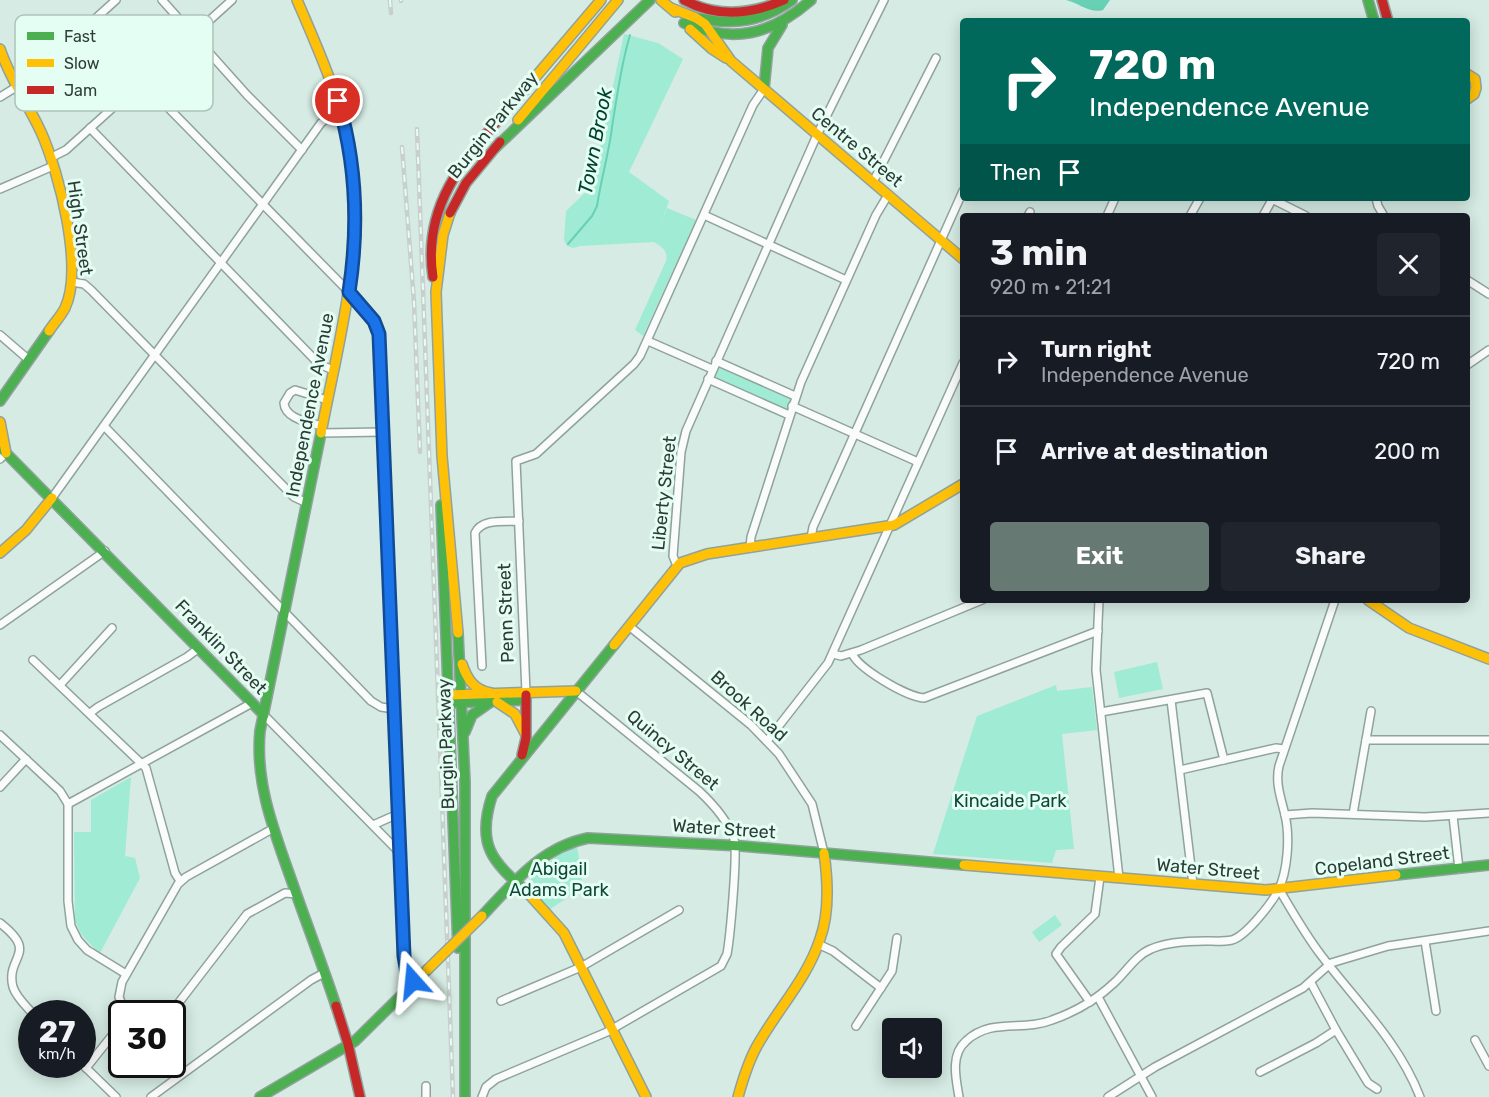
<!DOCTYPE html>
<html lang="en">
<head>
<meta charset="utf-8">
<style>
  body { margin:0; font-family:Rubik,sans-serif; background:#20242c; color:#f1f3f6; height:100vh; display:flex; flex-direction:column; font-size:22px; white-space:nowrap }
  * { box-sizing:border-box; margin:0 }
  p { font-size:20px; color:#9ea1a6 }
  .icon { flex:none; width:33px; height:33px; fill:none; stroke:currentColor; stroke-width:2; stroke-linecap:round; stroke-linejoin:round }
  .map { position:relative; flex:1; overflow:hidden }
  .drawer { position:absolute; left:960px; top:213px; width:510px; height:390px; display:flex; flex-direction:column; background:#171b24; border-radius:6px; box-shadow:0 3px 15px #0003 }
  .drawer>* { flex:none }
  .banner { position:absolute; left:960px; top:18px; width:510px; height:183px; border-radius:6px; box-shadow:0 3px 15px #0003; background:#00695c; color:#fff; overflow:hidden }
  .controls { position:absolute; left:882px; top:1018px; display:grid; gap:12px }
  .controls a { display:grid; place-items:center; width:60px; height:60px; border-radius:6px; background:#171b24; box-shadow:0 3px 15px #0003; font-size:30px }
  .speed { position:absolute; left:18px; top:1000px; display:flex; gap:12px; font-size:30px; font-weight:700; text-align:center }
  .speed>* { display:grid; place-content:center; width:78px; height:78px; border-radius:50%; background:#171b24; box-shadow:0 3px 15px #0003; line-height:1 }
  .speed small { font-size:15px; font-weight:400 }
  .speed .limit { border:3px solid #111; border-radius:9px; background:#fff; color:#111 }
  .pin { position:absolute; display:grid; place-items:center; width:51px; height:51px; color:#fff; margin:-26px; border:3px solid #fff; border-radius:50%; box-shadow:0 2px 6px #0007 }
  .me { position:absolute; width:66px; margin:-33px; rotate:342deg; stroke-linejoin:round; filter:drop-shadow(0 0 4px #0008) }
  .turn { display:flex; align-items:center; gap:21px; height:126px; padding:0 30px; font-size:27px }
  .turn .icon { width:78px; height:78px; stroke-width:2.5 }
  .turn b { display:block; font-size:42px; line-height:51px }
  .then { display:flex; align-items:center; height:57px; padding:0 30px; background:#0003; gap:12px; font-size:22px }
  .round { display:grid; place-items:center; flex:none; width:63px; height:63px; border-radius:6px; background:#20242c }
  .summary { display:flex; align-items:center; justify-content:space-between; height:102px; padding:0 30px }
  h1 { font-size:36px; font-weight:700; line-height:45px }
  .action { display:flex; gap:12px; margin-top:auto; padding:12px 30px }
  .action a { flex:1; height:69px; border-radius:6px; background:#677973; color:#fff; font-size:24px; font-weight:700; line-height:69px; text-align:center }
  .action a+a { background:#20242c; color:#f1f3f6 }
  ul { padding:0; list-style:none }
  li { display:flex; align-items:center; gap:18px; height:90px; padding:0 30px; border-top:2px solid #363941 }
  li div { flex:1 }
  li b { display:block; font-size:22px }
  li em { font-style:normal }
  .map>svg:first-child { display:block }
</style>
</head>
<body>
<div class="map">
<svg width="1489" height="1097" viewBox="0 0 1489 1097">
  <rect width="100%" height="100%" fill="#d5ebe3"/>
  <g fill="#9febd4">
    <path d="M624,34l34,9 25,16 -54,113 40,29 -10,29 8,-22 29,12 -53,116 -8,-6 31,-69c2,-11 -4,-14 -12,-19l-74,4 -7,2 -6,-2 -3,-6 2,-29 26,-25z"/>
    <polygon points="716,361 795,396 789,415 708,379"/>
    <polygon points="1157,662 1163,689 1119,698 1114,672"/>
    <polygon points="1056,685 1057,691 1092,687 1097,730 1062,734 1074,849 1056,850 1052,863 933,854 977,716"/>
    <path d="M131,777l-6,79 10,2 5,20 -40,75c-12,-10 -21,-19 -25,-34l-1,-87h17v-32z"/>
    <polygon points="577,846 583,887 549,910 530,887 531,879 559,854"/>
    <polygon points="1055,915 1062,925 1039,942 1032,932"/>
  </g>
  <path fill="#68d0b4" d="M1066,0h44l-7,10c-13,4 -24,-7 -37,-10z"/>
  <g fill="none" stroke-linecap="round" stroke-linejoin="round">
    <path stroke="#68d0b4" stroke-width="2" d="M568,244l24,-28 5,-10c4,-27 12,-53 15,-79 5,-31 9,-62 18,-92"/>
    <g stroke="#90a29c" stroke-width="10">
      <g id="street">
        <polyline points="162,0 247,95 302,150"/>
        <polyline points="142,81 349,292 372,318 377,327 404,961 407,973 415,983"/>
        <polyline points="0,97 26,81 116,0"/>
        <polyline points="90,128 319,364 333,370"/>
        <polyline points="50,158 66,150 232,0"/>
        <polyline points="873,182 936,58"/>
        <polyline points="0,189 53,166"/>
        <polyline points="1376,198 1378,206 1384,216"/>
        <polyline points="1272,199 1306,216"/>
        <polyline points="704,215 846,280"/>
        <polyline points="1028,216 1030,212"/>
        <polyline points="1107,216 1115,198"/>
        <polyline points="1190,216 1200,198"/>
        <polyline points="1263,216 1273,198"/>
        <polyline points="1467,280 1489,294"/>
        <polyline points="72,282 84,284 91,290 294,497 307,503"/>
        <polyline points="0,335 29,360"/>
        <polyline points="648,341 712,369"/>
        <polyline points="716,361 795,396"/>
        <polyline points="1467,365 1489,350"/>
        <polyline points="708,379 789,415"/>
        <polyline points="792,406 918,462"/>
        <polyline points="104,426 371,701 381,707 394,709"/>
        <path d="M322,426c-13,-4 -37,-7 -38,-23l6,-10 5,-3 32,10"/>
        <polyline points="321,433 383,432"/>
        <polyline points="0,459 6,453"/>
        <polyline points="52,498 321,123 340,108"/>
        <polyline points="811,538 813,527 963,191"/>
        <polyline points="750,548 751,537 801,382 876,215 888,195"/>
        <polyline points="677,566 673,556 681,452 686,431 817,135 884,0"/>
        <polyline points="1099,600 1096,670 1119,878"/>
        <polyline points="0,625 105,551"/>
        <polyline points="629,626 751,725 779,754 812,804 824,853"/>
        <path d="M852,653c5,15 55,44 72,45l174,-67"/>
        <polyline points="833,654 841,656 861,650 982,600"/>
        <polyline points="33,660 146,768 175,873 180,881"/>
        <path d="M482,666l-7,-133c7,-15 30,-11 44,-12"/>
        <polyline points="60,685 112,628"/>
        <polyline points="526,692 516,461 536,454 634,364 640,356 753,105 764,89"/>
        <polyline points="1171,700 1193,884"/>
        <polyline points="1101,712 1207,693 1224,760"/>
        <polyline points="90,713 98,707 187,657 199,648"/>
        <polyline points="264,715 400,853"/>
        <polyline points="0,735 60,791 68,804 68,901 71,926 78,940 87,950 126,974"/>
        <polyline points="1366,740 1489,740"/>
        <polyline points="767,741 828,663 963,363"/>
        <polyline points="1180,770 1276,748 1284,749"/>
        <polyline points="0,787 26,759"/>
        <polyline points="68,804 252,703"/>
        <polyline points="1353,814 1371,711"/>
        <polyline points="1285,815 1312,813 1425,817 1489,813"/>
        <polyline points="1453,816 1459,869"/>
        <polyline points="373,825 398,814"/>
        <path d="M1279,889c13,22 26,45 42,66 35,46 78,87 99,142"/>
        <path d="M0,923c40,31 5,33 13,64 3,10 13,19 20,27"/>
        <polyline points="1425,941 1436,1011"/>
        <polyline points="818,944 833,951 881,988"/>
        <polyline points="1311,983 1336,1030 1368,1083 1377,1089"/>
        <polyline points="1098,997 1152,1097"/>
        <polyline points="501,1001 581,967 679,910"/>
        <polyline points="1090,1002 1056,954 1061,947 1095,914 1100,877"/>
        <polyline points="126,1014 119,997 122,982 178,884 186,877 274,828"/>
        <polyline points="170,1014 247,914 285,893 297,894"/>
        <polyline points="856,1026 892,971 897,938"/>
        <polyline points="1475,1040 1489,1066"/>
        <polyline points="82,1064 116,1097"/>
        <polyline points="86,1068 122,1023"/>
        <polyline points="1260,1072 1316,1043 1336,1030"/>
        <polyline points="426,1086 426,1097"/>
        <polyline points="151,1097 311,980 324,973"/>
        <path d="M482,1097l4,-10 10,-8 111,-47 114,-66 6,-12c3,-16 11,-102 7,-115 -6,-18 -21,-35 -35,-48l-123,-100"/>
        <path d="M959,1097c-3,-18 -9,-42 7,-56 26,-24 57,-9 86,-21 23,-8 45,-21 62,-37 12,-11 22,-28 37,-34 16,-7 36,-8 54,-8 8,0 18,1 27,-1 14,-4 39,-36 46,-49 10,-20 12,-55 7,-76 -4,-17 -10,-32 -6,-49l56,-166"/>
        <polyline points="1108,1097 1155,1067 1303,988 1331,963 1388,946 1489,931"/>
      </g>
    </g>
    <g stroke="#90a29c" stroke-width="12">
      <g id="fast">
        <polyline points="1368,0 1374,21"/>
        <path d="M699,18c35,8 64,3 93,-18"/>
        <path d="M684,23c49,21 87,12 127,-23"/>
        <polyline points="764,89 768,48 782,25"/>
        <polyline points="495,148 650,0"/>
        <polyline points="0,401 49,331"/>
        <path d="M321,433l-61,298c-5,52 14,100 31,148 15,43 31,85 45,127"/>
        <polyline points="0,447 264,715"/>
        <polyline points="441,505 458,948"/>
        <polyline points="458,633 465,782 465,1097"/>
        <polyline points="448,703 526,700"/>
        <polyline points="465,732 472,715 492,701"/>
        <polyline points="1396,875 1489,865"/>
        <path d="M527,892c-35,-31 -51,-47 -35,-96l122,-151"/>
        <path d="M482,916c31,-33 60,-69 106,-78l153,8 223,19"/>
        <polyline points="260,1097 355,1041 427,970"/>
      </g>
    </g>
    <g stroke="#90a29c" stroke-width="12">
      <g id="slow">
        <path d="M297,0c22,51 46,104 54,159 14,92 -13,184 -30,274"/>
        <polyline points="661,0 675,12"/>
        <polyline points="671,8 696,18 705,24 731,61 963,259"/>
        <polyline points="690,29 712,49 726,58"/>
        <path d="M0,49c10,30 28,55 41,83 18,40 43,136 24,176 -4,8 -11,15 -16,23"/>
        <polyline points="1467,74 1475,79 1476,88 1474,94 1467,99"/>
        <polyline points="521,94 601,0"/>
        <polyline points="518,120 618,0"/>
        <polyline points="450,213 443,235 436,292 442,456 458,633"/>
        <polyline points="0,422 6,453"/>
        <polyline points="0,553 26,530 52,498"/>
        <polyline points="1368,600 1409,628 1489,659"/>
        <polyline points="614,645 680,563 707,554 894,525 963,484"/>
        <path d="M462,664c5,15 12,26 29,29"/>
        <polyline points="448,695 576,691"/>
        <polyline points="497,702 515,714 525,733"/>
        <polyline points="964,865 1266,890 1396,875"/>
        <polyline points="527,892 564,933 646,1097"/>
        <path d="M738,1097c5,-18 10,-35 19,-51 20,-36 50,-67 63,-107 10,-27 8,-58 4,-86"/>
      </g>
    </g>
    <g stroke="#90a29c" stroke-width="12">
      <g id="jam">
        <path d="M684,0c33,18 66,15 100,0"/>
        <polyline points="1382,0 1388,21"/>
        <polyline points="450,213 466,183 500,142"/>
        <path d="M433,277c-12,-79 40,-127 88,-183"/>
        <polyline points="522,755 526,738 526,695"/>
        <polyline points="336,1006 348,1044 360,1097"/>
      </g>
    </g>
    <use href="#street" stroke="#f9fcfb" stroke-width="7"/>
    <use href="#fast" stroke="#4caf50" stroke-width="9"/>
    <use href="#slow" stroke="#ffc107" stroke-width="9"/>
    <use href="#jam" stroke="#c62828" stroke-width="9"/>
    <g stroke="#c8cfcd" stroke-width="4.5">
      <g id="rail">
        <polyline points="390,0 391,13"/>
        <polyline points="401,0 401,1"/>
        <polyline points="417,129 453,1097"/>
        <polyline points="402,147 414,302 420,452"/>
      </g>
    </g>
    <use href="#rail" stroke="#e5fef4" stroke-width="2" stroke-dasharray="7" stroke-linecap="butt"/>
    <g stroke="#90a29c" stroke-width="12" stroke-linecap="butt">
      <polyline id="slow-bridge" points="427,970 482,916"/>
    </g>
    <use href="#slow-bridge" stroke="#ffc107" stroke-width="9"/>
  </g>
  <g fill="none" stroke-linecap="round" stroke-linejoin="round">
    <g stroke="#114b97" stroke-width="15">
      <path id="route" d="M338,101c19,64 21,126 11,191l25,29 5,13 25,622 3,17 6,8"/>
    </g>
    <use href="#route" stroke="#1a73e8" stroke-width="10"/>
  </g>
  <g text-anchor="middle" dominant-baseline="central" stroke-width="6" stroke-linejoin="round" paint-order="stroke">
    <g font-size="18" fill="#2c3c36" stroke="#e5fef4">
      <text transform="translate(493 125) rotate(-51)">Burgin Parkway</text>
      <text transform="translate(857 147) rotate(40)">Centre Street</text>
      <text transform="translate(80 228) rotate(82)">High Street</text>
      <text transform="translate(310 405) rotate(-79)">Independence Avenue</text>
      <text transform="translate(664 493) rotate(-84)">Liberty Street</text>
      <text transform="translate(506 613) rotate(-92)">Penn Street</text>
      <text transform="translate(221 647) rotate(46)">Franklin Street</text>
      <text transform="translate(749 706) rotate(42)">Brook Road</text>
      <text transform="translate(446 744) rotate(-92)">Burgin Parkway</text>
      <text transform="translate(673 750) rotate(40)">Quincy Street</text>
      <text transform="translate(724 829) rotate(4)">Water Street</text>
      <text transform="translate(1382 861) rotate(-7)">Copeland Street</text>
      <text transform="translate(1208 869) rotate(5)">Water Street</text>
    </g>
    <g font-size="18" fill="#0e4839" stroke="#e5fef4">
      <text x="1010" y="801">Kincaide Park</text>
      <text x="559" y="869">Abigail<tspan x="559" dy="21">Adams Park</tspan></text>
    </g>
    <g font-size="20" font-style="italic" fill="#013f30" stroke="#e5fef4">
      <text transform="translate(595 141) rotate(-79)">Town Brook</text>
    </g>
  </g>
  <rect x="15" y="15" width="198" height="96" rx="9" fill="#e5fef4" stroke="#aec4bb" stroke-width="1.5"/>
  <rect x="27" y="32" width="27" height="8" fill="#4caf50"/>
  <rect x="27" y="59" width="27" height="8" fill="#ffc107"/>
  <rect x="27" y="86" width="27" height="8" fill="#c62828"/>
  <g font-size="16" fill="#2c3c36">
    <text x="64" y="42">Fast</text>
    <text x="64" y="69">Slow</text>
    <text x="64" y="96">Jam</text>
  </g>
</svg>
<div class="controls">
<a><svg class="icon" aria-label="sound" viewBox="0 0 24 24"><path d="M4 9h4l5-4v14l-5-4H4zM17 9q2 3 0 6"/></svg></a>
</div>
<div class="speed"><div>27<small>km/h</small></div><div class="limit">30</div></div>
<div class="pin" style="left:338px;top:101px;background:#d93025"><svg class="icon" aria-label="arrive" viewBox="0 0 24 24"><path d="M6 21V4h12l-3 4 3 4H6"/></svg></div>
<svg class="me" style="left:413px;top:981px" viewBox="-20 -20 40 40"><path d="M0-17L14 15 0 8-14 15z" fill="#1a73e8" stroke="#fff" stroke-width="4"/></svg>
<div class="banner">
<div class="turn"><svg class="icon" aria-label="right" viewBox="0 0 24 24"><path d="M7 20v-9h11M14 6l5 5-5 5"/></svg><div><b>720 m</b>Independence Avenue</div></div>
<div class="then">Then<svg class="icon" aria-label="arrive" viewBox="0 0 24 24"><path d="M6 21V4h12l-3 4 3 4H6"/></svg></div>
</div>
<section class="drawer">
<div class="summary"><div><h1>3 min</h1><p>920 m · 21:21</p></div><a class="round"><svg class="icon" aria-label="close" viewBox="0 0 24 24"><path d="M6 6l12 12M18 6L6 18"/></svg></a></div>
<ul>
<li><svg class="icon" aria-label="right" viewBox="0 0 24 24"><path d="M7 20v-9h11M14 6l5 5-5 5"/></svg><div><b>Turn right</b><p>Independence Avenue</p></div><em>720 m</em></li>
<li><svg class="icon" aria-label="arrive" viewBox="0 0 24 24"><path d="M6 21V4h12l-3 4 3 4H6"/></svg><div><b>Arrive at destination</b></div><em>200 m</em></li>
</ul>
<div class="action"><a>Exit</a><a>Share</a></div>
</section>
</div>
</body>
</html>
